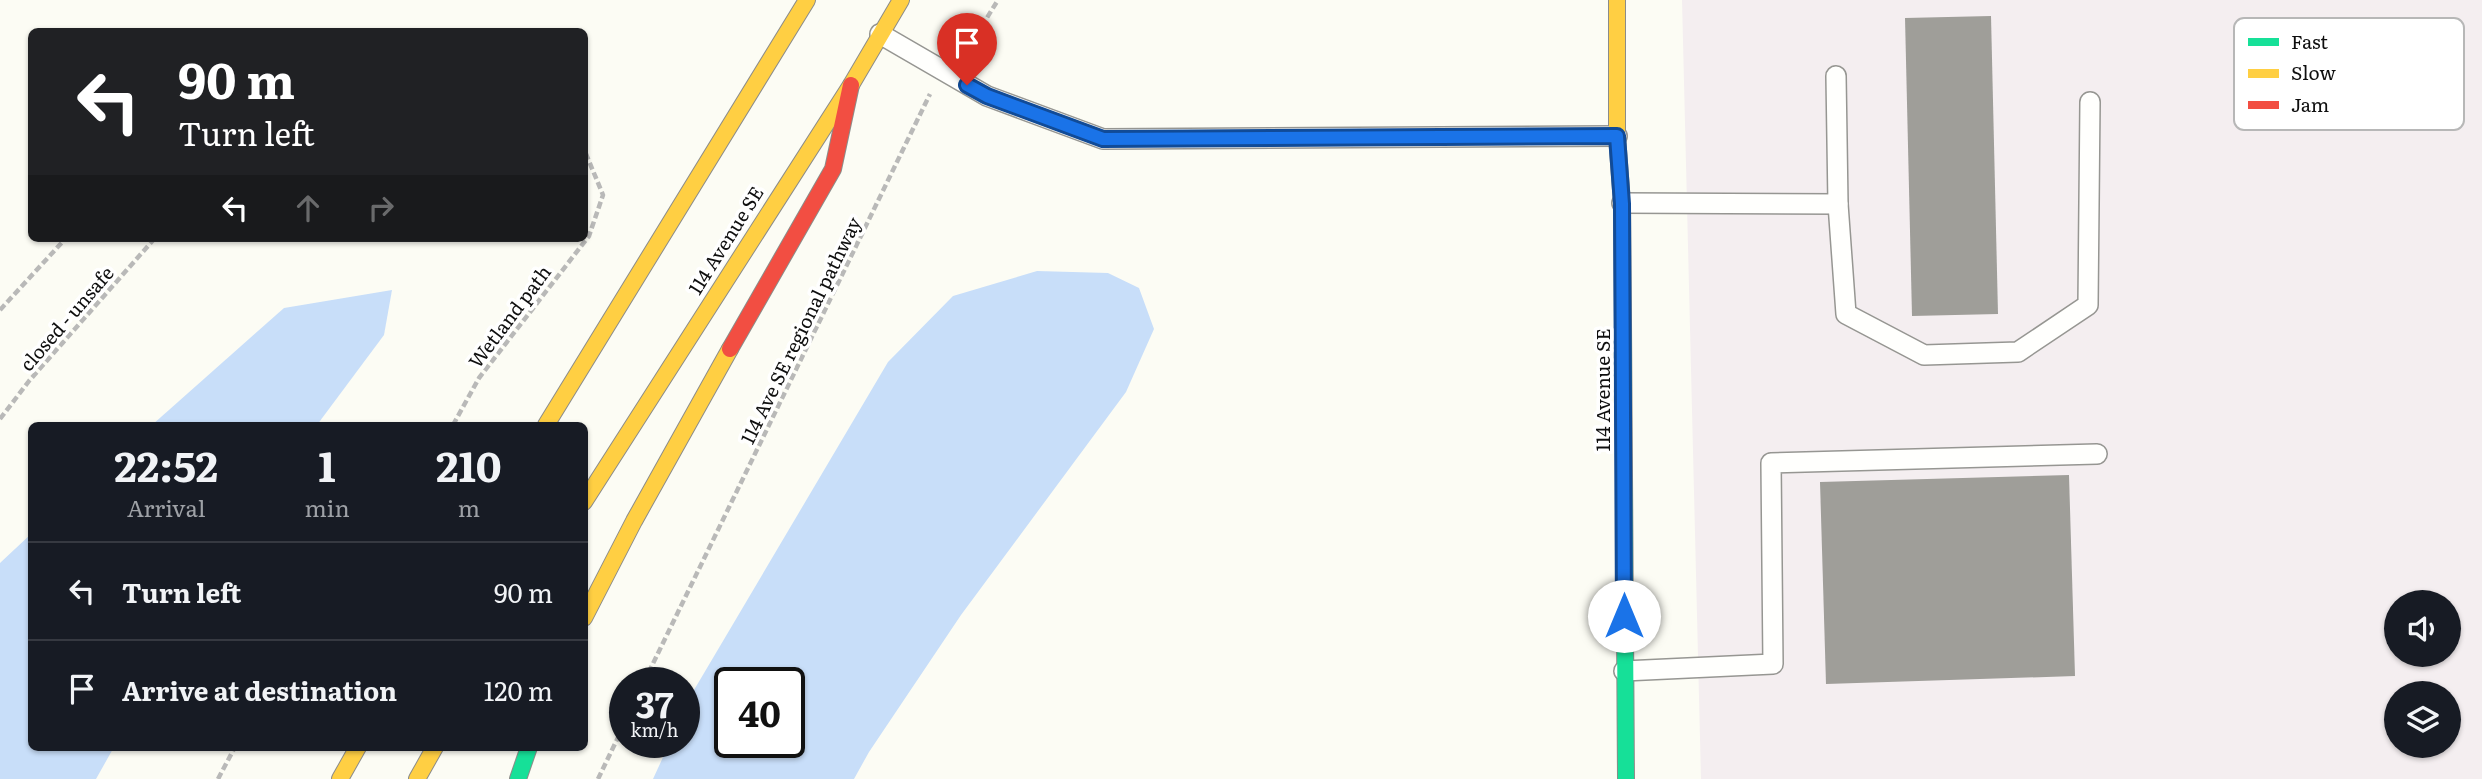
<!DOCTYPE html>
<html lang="en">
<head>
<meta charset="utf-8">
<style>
  body { margin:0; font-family:Literata,serif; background:#20242c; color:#f1f3f6; height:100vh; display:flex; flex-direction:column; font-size:26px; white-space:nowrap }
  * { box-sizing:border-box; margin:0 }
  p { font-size:23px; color:#9ea1a6 }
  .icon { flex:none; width:38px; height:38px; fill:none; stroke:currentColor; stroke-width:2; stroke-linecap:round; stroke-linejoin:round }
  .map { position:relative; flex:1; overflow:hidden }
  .details { position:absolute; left:28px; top:422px; width:560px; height:329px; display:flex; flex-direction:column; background:#171b24; border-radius:10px; box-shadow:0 2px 5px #0004 }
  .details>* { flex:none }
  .top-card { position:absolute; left:28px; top:28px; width:560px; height:214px; border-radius:10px; box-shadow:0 2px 5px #0004; background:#202124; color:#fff; overflow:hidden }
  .fabs { position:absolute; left:2384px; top:590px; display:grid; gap:14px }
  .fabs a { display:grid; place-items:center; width:77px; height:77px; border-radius:50%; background:#171b24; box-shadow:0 2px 5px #0004; font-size:35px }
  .speed { position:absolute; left:609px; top:667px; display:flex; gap:14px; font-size:35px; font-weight:700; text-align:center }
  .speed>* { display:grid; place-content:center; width:91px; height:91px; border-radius:50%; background:#171b24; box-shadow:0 2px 5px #0004; line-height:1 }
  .speed small { font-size:18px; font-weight:400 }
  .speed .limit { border:4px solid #111; border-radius:10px; background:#fff; color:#111 }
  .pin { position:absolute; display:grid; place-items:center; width:60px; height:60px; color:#fff; margin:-72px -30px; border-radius:50% 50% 50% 0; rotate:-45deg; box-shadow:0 0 7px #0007 }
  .pin .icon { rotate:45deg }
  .me { position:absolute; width:77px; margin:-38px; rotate:0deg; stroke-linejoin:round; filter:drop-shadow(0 0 5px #0008) }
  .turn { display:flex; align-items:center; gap:24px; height:147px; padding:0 35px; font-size:32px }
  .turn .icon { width:91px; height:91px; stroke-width:2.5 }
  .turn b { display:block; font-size:49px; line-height:60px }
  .lanes { display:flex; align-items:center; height:66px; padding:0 35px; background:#0003; justify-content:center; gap:35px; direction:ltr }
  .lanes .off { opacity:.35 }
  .eta { display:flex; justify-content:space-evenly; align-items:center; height:119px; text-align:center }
  .eta b { font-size:42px; font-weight:700; line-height:49px }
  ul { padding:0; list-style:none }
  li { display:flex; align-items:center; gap:21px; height:98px; padding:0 35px; border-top:2px solid #363941 }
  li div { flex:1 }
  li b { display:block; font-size:26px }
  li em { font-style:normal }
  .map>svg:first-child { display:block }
</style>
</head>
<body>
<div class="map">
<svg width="2482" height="779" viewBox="0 0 2482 779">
  <rect width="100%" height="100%" fill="#fcfcf4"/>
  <path fill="#f4eef0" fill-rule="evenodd" d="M1682,0h800v779h-781zM2396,602h52v52h-52zM2396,693h52v53h-52z"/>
  <g fill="#c8def9" fill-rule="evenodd">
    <path d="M1037,271l71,2 31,15 15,41 -28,63 -165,223 -92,137 -15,27h-201l17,-37h14v-30l10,-22 194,-328 65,-66zM730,682h59v60h-59z"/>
    <polygon points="392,290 384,335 317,425 152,425 284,308"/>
    <polygon points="31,534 32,747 114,747 96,779 0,779 0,563"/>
  </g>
  <g fill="#9f9e99">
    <polygon points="1991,16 1998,314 1912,316 1905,18"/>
    <polygon points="2069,475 2075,676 1826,684 1820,482"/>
  </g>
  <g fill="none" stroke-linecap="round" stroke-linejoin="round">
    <g stroke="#969692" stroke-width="22">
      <g id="lane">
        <polyline points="880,34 987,96 1103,139 1617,136"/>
        <polyline points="1622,203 1838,204 1836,76"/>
        <polyline points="1838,204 1846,314 1924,355 2018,352 2088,305 2090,102"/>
        <polyline points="1624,671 1773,664 1771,463 2097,454"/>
      </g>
    </g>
    <g stroke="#8c8c89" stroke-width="18">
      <g id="fast">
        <polyline points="1623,323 1626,779"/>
        <polyline points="518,779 529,747"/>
      </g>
    </g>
    <g stroke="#8c8c89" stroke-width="18">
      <g id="slow">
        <polyline points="1617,0 1617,136 1622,203 1623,323"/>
        <polyline points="546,425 807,0"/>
        <polyline points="584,502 851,85 901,0"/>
        <polyline points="584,618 634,521 730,349"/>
        <polyline points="340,779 358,747"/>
        <polyline points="417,779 435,747"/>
      </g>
    </g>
    <g stroke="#8c8c89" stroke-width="18">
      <polyline id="jam" points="730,349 833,169 851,85"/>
    </g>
    <g stroke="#b9b9b8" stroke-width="4.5" stroke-dasharray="7 3.5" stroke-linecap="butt">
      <polyline points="965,53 998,0"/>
      <polyline points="0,310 66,238"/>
      <polyline points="0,419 29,381 155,238"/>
      <polyline points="453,425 479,378 589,236 603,195 584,149"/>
      <polyline points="644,682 930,94"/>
      <polyline points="218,779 235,747"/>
      <polyline points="598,779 625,723"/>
    </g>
    <use href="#lane" stroke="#fffffd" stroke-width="19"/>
    <use href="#fast" stroke="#16e098" stroke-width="16"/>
    <use href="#slow" stroke="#ffcf43" stroke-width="16"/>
    <use href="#jam" stroke="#f24e42" stroke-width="16"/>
  </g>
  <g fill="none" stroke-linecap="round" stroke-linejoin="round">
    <g stroke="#114b97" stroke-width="18">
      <polyline id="route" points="967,85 987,96 1103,139 1617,136 1622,204 1624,616"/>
    </g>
    <use href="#route" stroke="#1a73e8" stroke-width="12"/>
  </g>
  <g text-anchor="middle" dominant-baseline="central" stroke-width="7" stroke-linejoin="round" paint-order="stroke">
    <g font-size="19" fill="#0f0f0f" stroke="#fff">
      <text transform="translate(725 240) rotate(-58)">114 Avenue SE</text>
      <text transform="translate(509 316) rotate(-53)">Wetland path</text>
      <text transform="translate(66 318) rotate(-49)">closed - unsafe</text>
      <text transform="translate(800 330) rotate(-64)">114 Ave SE regional pathway</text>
      <text transform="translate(1602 390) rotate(-90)">114 Avenue SE</text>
    </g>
  </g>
  <rect x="2234" y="18" width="230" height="112" rx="10" fill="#fff" stroke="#b7b7b7" stroke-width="2"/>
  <rect x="2248" y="38" width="31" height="8" fill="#16e098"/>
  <rect x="2248" y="69" width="31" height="9" fill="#ffcf43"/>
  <rect x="2248" y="101" width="31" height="8" fill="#f24e42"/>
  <g font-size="19" fill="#0f0f0f">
    <text x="2291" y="49">Fast</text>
    <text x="2291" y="80">Slow</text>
    <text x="2291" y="112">Jam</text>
  </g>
</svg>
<div class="fabs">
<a><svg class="icon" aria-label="sound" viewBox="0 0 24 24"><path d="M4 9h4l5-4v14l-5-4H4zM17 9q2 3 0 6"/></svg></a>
<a><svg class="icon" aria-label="layers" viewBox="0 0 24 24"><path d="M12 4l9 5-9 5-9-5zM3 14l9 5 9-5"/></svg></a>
</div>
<div class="speed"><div>37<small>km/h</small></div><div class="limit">40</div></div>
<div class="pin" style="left:967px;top:85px;background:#d93025"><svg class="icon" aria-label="arrive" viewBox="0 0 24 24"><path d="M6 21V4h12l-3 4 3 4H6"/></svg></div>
<svg class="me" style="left:1624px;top:616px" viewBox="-20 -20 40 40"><circle r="19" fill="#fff"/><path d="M0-13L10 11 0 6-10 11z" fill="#1a73e8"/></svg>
<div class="top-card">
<div class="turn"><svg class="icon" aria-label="left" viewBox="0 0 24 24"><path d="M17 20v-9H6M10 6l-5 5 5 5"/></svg><div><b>90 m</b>Turn left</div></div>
<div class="lanes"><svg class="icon" aria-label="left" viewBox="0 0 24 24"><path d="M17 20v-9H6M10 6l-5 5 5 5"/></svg><svg class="icon off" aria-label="ahead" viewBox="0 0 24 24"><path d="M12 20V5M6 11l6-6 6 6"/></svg><svg class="icon off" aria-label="right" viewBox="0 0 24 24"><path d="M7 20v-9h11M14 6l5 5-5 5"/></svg></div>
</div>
<section class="details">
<div class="eta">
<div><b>22:52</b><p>Arrival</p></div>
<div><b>1</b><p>min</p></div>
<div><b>210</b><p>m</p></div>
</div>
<ul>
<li><svg class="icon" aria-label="left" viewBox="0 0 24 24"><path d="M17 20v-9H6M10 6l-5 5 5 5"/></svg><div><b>Turn left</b></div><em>90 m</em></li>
<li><svg class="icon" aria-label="arrive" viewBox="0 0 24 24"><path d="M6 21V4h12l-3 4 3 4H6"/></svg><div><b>Arrive at destination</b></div><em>120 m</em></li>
</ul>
</section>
</div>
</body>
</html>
